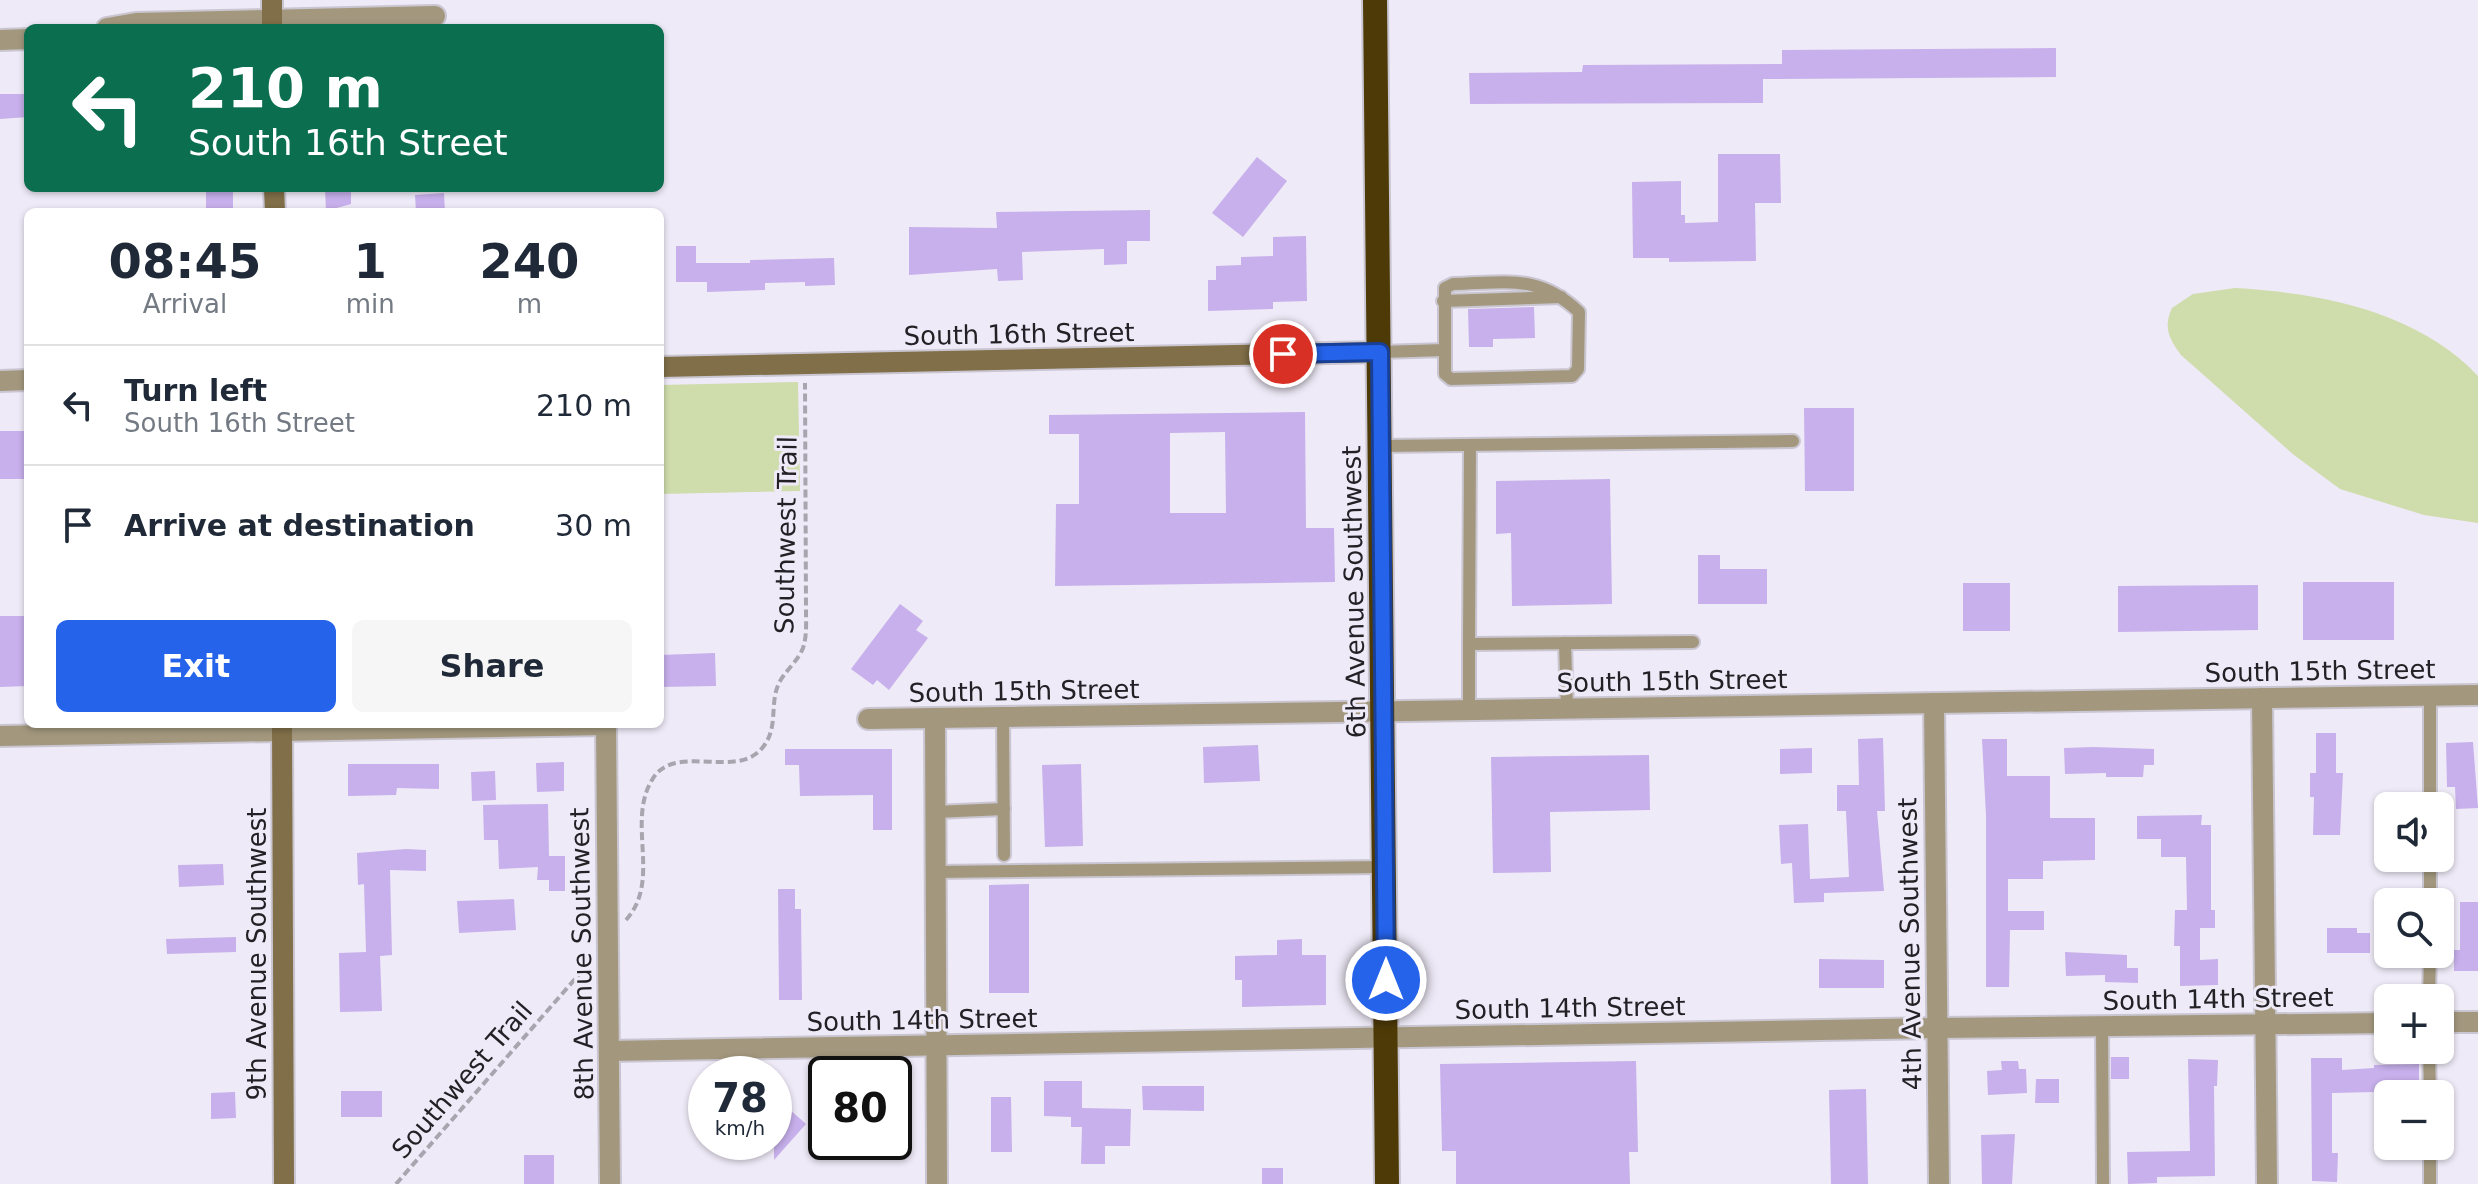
<!DOCTYPE html>
<html lang="en">
<head>
<meta charset="utf-8">
<style>
  body { margin:0; font-family:"DejaVu Sans",sans-serif; background:#f6f6f7; color:#1f2937; height:100vh; display:flex; flex-direction:column; font-size:30px; white-space:nowrap }
  * { box-sizing:border-box; margin:0 }
  p { font-size:26px; color:#747a83 }
  .icon { flex:none; width:44px; height:44px; fill:none; stroke:currentColor; stroke-width:2; stroke-linecap:round; stroke-linejoin:round }
  .map { position:relative; flex:1; overflow:hidden }
  .details { position:absolute; left:24px; top:208px; width:640px; height:520px; display:flex; flex-direction:column; background:#fff; border-radius:12px; box-shadow:0 2px 6px #0004 }
  .details>* { flex:none }
  .guide { position:absolute; left:24px; top:24px; width:640px; height:168px; border-radius:12px; box-shadow:0 2px 6px #0004; background:#0b6e4f; color:#fff; overflow:hidden }
  .buttons { position:absolute; left:2374px; top:792px; display:grid; gap:16px }
  .buttons a { display:grid; place-items:center; width:80px; height:80px; border-radius:12px; background:#fff; box-shadow:0 2px 6px #0004; font-size:40px }
  .speed { position:absolute; left:688px; top:1056px; display:flex; gap:16px; font-size:40px; font-weight:700; text-align:center }
  .speed>* { display:grid; place-content:center; width:104px; height:104px; border-radius:50%; background:#fff; box-shadow:0 2px 6px #0004; line-height:1 }
  .speed small { font-size:20px; font-weight:400 }
  .speed .limit { border:4px solid #111; border-radius:12px; background:#fff; color:#111 }
  .pin { position:absolute; display:grid; place-items:center; width:68px; height:68px; color:#fff; margin:-34px; border:4px solid #fff; border-radius:50%; box-shadow:0 2px 8px #0007 }
  .me { position:absolute; width:88px; margin:-44px; rotate:0deg; stroke-linejoin:round; filter:drop-shadow(0 0 6px #0008) }
  .turn { display:flex; align-items:center; gap:28px; height:168px; padding:0 32px; font-size:36px }
  .turn .icon { width:104px; height:104px; stroke-width:2.5 }
  .turn b { display:block; font-size:56px; line-height:68px }
  .eta { display:flex; justify-content:space-evenly; align-items:center; height:136px; text-align:center }
  .eta b { font-size:48px; font-weight:600; line-height:56px }
  .action { display:flex; gap:16px; margin-top:auto; padding:16px 32px }
  .action a { flex:1; height:92px; border-radius:12px; background:#2563eb; color:#fff; font-size:32px; font-weight:600; line-height:92px; text-align:center }
  .action a+a { background:#f6f6f7; color:#1f2937 }
  ul { padding:0; list-style:none }
  li { display:flex; align-items:center; gap:24px; height:120px; padding:0 32px; border-top:2px solid #e0e1e3 }
  li div { flex:1 }
  li b { display:block; font-size:30px }
  li em { font-style:normal }
  .map>svg:first-child { display:block }
</style>
</head>
<body>
<div class="map">
<svg width="2478" height="1184" viewBox="0 0 2478 1184">
  <rect width="100%" height="100%" fill="#efeaf7"/>
  <g fill="#cfdcab">
    <path d="M2235,288c85,5 182,23 243,88v147l-54,-8 -84,-26 -46,-34 -113,-100c-12,-16 -18,-28 -9,-47l21,-14z"/>
    <polygon points="798,382 800,491 660,494 660,385"/>
  </g>
  <g fill="#c7b0eb" fill-rule="evenodd">
    <polygon points="2056,48 2056,77 1763,79 1763,103 1470,104 1469,73 1582,72 1583,65 1782,64 1782,50"/>
    <polygon points="0,94 28,94 28,117 0,119"/>
    <polygon points="1718,154 1780,154 1781,203 1755,203 1756,261 1669,262 1669,258 1633,258 1632,182 1681,181 1681,215 1685,215 1685,223 1718,222"/>
    <polygon points="1257,157 1287,181 1243,237 1212,213"/>
    <rect x="206" y="188" width="27" height="24"/>
    <polygon points="325,188 351,188 351,204 326,211"/>
    <polygon points="444,193 445,212 416,212 415,195"/>
    <polygon points="1150,210 1150,241 1127,241 1127,264 1104,265 1104,249 1022,252 1023,280 998,281 997,269 909,275 909,227 997,228 996,212"/>
    <polygon points="1306,236 1307,301 1273,302 1273,309 1208,311 1208,280 1216,280 1216,266 1241,265 1241,257 1273,256 1273,237"/>
    <polygon points="676,246 696,246 696,263 750,263 750,260 834,258 835,285 805,286 805,282 765,283 765,290 707,292 707,282 676,282"/>
    <polygon points="1534,307 1535,338 1493,339 1493,347 1469,347 1468,309"/>
    <polygon points="1804,408 1854,408 1854,491 1805,491"/>
    <path d="M1305,412l1,116h28l1,54 -280,4 1,-82h23v-70h-30v-19zM1225,432l1,81h-56v-80z"/>
    <rect x="0" y="431" width="24" height="48"/>
    <polygon points="1610,479 1612,604 1512,606 1511,533 1496,534 1496,481"/>
    <polygon points="1698,555 1720,555 1720,569 1767,569 1767,604 1698,604"/>
    <rect x="2303" y="582" width="91" height="58"/>
    <rect x="1963" y="583" width="47" height="48"/>
    <polygon points="2258,585 2258,630 2118,632 2118,586"/>
    <polygon points="900,604 923,621 916,630 928,638 889,690 877,680 873,685 851,669"/>
    <polygon points="0,616 28,616 28,686 0,687"/>
    <polygon points="715,653 716,686 660,687 660,655"/>
    <polygon points="2316,733 2336,733 2336,773 2343,773 2340,835 2313,835 2314,797 2310,797 2310,773 2316,773"/>
    <polygon points="1883,738 1885,811 1877,811 1884,891 1824,893 1824,902 1794,903 1792,863 1781,864 1779,825 1808,824 1810,879 1849,877 1846,811 1837,811 1837,785 1859,785 1858,739"/>
    <polygon points="1982,739 2007,739 2007,776 2050,776 2050,818 2095,818 2095,860 2043,861 2043,879 2008,879 2008,911 2044,911 2044,930 2010,930 2009,987 1986,987 1986,815"/>
    <polygon points="2473,742 2478,808 2456,809 2455,787 2447,787 2446,743"/>
    <polygon points="1258,745 1260,781 1204,783 1203,747"/>
    <polygon points="2093,747 2154,749 2154,765 2144,765 2143,777 2106,777 2106,773 2065,774 2064,748"/>
    <polygon points="1812,748 1812,773 1780,774 1780,749"/>
    <polygon points="785,749 892,749 892,830 873,830 873,795 800,796 799,765 785,765"/>
    <polygon points="1649,755 1650,810 1550,812 1551,872 1493,873 1491,757"/>
    <polygon points="564,762 564,791 537,792 536,763"/>
    <polygon points="348,764 439,764 439,789 397,788 396,795 348,796"/>
    <polygon points="1081,764 1083,846 1045,847 1042,765"/>
    <polygon points="495,771 496,800 472,801 471,772"/>
    <polygon points="548,804 549,856 565,856 565,891 549,891 549,880 537,880 538,867 499,869 498,840 484,840 483,805"/>
    <polygon points="2202,815 2201,825 2211,825 2211,910 2215,910 2215,928 2200,928 2200,960 2218,959 2218,985 2180,986 2180,946 2174,946 2175,910 2187,910 2186,857 2161,857 2161,839 2137,839 2137,816"/>
    <polygon points="406,849 426,850 426,871 390,870 392,955 380,956 382,1011 340,1012 339,953 366,952 364,884 358,885 357,853"/>
    <polygon points="223,864 224,885 179,887 178,865"/>
    <polygon points="1029,884 1029,993 989,993 989,885"/>
    <polygon points="778,889 795,889 795,909 801,909 802,1000 779,1000"/>
    <polygon points="514,899 516,930 459,933 457,901"/>
    <polygon points="2460,902 2478,902 2478,971 2454,971 2454,950 2460,950"/>
    <polygon points="2327,928 2357,928 2357,933 2370,933 2370,953 2327,953"/>
    <polygon points="236,937 236,952 167,954 166,939"/>
    <polygon points="1302,939 1302,955 1326,955 1326,1005 1242,1007 1242,980 1235,980 1235,956 1277,955 1277,940"/>
    <polygon points="2065,952 2127,955 2127,968 2138,968 2138,983 2105,982 2105,975 2066,976"/>
    <polygon points="1819,959 1884,960 1884,988 1819,988"/>
    <rect x="2111" y="1057" width="18" height="22"/>
    <polygon points="2311,1058 2342,1058 2342,1070 2374,1068 2374,1065 2419,1064 2419,1094 2374,1094 2374,1092 2332,1093 2332,1153 2338,1153 2337,1182 2312,1181"/>
    <polygon points="2188,1059 2218,1060 2217,1086 2214,1086 2215,1176 2157,1177 2157,1183 2128,1184 2127,1152 2190,1151"/>
    <polygon points="1636,1061 1638,1152 1629,1152 1630,1184 1456,1184 1456,1151 1442,1151 1440,1064"/>
    <polygon points="2001,1061 2018,1061 2019,1069 2026,1069 2027,1093 1988,1095 1987,1071 2002,1070"/>
    <polygon points="2036,1079 2059,1079 2059,1103 2035,1103"/>
    <polygon points="1044,1081 1082,1081 1082,1108 1131,1109 1130,1146 1105,1146 1105,1164 1081,1164 1082,1127 1071,1127 1071,1117 1044,1116"/>
    <polygon points="1142,1086 1204,1086 1204,1111 1143,1110"/>
    <polygon points="1866,1089 1868,1184 1831,1184 1829,1090"/>
    <rect x="341" y="1091" width="41" height="26"/>
    <polygon points="235,1092 236,1118 211,1119 211,1093"/>
    <polygon points="991,1097 1011,1097 1012,1152 991,1152"/>
    <polygon points="788,1108 806,1124 774,1160 774,1123"/>
    <polygon points="2015,1134 2012,1184 1982,1184 1981,1135"/>
    <rect x="524" y="1155" width="30" height="29"/>
    <rect x="1262" y="1168" width="21" height="16"/>
  </g>
  <g fill="none" stroke-linecap="round" stroke-linejoin="round">
    <g stroke="#cac6d1" stroke-width="16">
      <g id="lane">
        <polyline points="1443,301 1561,297"/>
        <path d="M1380,352l65,-2v24l6,5 121,-3 6,-7 1,-57c-41,-39 -74,-29 -126,-28l-8,4v62"/>
        <polyline points="1470,445 1469,644 1693,642"/>
        <polyline points="1381,446 1793,441"/>
        <polyline points="1565,643 1567,708"/>
        <polyline points="1469,644 1469,709"/>
        <polyline points="1003,717 1004,855"/>
        <polyline points="2430,806 2430,696"/>
        <polyline points="935,812 1004,809"/>
        <polyline points="936,872 1385,867"/>
        <polyline points="2430,902 2430,858"/>
        <polyline points="2429,998 2430,954"/>
        <polyline points="2102,1027 2103,1184"/>
        <polyline points="2429,1050 2430,1094"/>
        <polyline points="2430,1146 2430,1184"/>
      </g>
    </g>
    <g stroke="#cac6d1" stroke-width="24">
      <g id="street">
        <polyline points="107,28 136,23 435,16"/>
        <polyline points="0,40 28,39"/>
        <polyline points="0,381 28,380"/>
        <polyline points="2262,698 2267,1184"/>
        <polyline points="1934,703 1939,1184"/>
        <polyline points="935,718 937,1184"/>
        <polyline points="868,719 2478,695"/>
        <polyline points="606,724 610,1184"/>
        <polyline points="0,736 606,725"/>
        <polyline points="2440,1022 2478,1022"/>
        <polyline points="609,1051 1937,1028 2388,1023"/>
      </g>
    </g>
    <g stroke="#cac6d1" stroke-width="24">
      <g id="secondary">
        <polyline points="272,0 272,28"/>
        <polyline points="274,188 275,212"/>
        <polyline points="660,367 1380,352"/>
        <polyline points="282,724 284,1184"/>
      </g>
    </g>
    <g stroke="#cac6d1" stroke-width="28">
      <polyline id="highway" points="1375,0 1387,1184"/>
    </g>
    <g stroke="#a9a5af" stroke-width="4" stroke-dasharray="8 4" stroke-linecap="butt">
      <path d="M626,920c36,-40 0,-97 26,-140 22,-39 85,1 111,-33 16,-20 6,-43 16,-64 6,-12 19,-22 24,-35 4,-12 3,-25 3,-37l-1,-228"/>
      <polyline points="396,1184 589,963"/>
    </g>
    <use href="#lane" stroke="#a3987e" stroke-width="12"/>
    <use href="#street" stroke="#a3987e" stroke-width="20"/>
    <use href="#secondary" stroke="#806f48" stroke-width="20"/>
    <use href="#highway" stroke="#4d3a07" stroke-width="24"/>
  </g>
  <g fill="none" stroke-linecap="round" stroke-linejoin="round">
    <g stroke="#184099" stroke-width="20">
      <polyline id="route" points="1283,354 1380,352 1386,980"/>
    </g>
    <use href="#route" stroke="#2563eb" stroke-width="14"/>
  </g>
  <g text-anchor="middle" dominant-baseline="central" stroke-width="6" stroke-linejoin="round" paint-order="stroke">
    <g font-size="26" fill="#232126" stroke="#efeaf7">
      <text transform="translate(1019 334) rotate(-1)">South 16th Street</text>
      <text transform="translate(786 535) rotate(-89)">Southwest Trail</text>
      <text transform="translate(1354 592) rotate(-91)">6th Avenue Southwest</text>
      <text transform="translate(2320 671) rotate(-1)">South 15th Street</text>
      <text transform="translate(1672 681) rotate(-1)">South 15th Street</text>
      <text transform="translate(1024 691) rotate(-1)">South 15th Street</text>
      <text transform="translate(1910 944) rotate(-91)">4th Avenue Southwest</text>
      <text transform="translate(257 954) rotate(-90)">9th Avenue Southwest</text>
      <text transform="translate(582 954) rotate(-91)">8th Avenue Southwest</text>
      <text transform="translate(2218 999) rotate(-1)">South 14th Street</text>
      <text transform="translate(1570 1008) rotate(-1)">South 14th Street</text>
      <text transform="translate(922 1020) rotate(-1)">South 14th Street</text>
      <text transform="translate(462 1080) rotate(-49)">Southwest Trail</text>
    </g>
  </g>
</svg>
<div class="buttons">
<a><svg class="icon" aria-label="sound" viewBox="0 0 24 24"><path d="M4 9h4l5-4v14l-5-4H4zM17 9q2 3 0 6"/></svg></a>
<a><svg class="icon" aria-label="search" viewBox="0 0 24 24"><circle cx="10" cy="10" r="6"/><path d="M15 15l6 6"/></svg></a>
<a>+</a>
<a>−</a>
</div>
<div class="speed"><div>78<small>km/h</small></div><div class="limit">80</div></div>
<div class="pin" style="left:1283px;top:354px;background:#d93025"><svg class="icon" aria-label="arrive" viewBox="0 0 24 24"><path d="M6 21V4h12l-3 4 3 4H6"/></svg></div>
<svg class="me" style="left:1386px;top:980px" viewBox="-20 -20 40 40"><circle r="17" fill="#2563eb" stroke="#fff" stroke-width="3"/><path d="M0-11L8 9 0 5-8 9z" fill="#fff"/></svg>
<div class="guide">
<div class="turn"><svg class="icon" aria-label="left" viewBox="0 0 24 24"><path d="M17 20v-9H6M10 6l-5 5 5 5"/></svg><div><b>210 m</b>South 16th Street</div></div>
</div>
<section class="details">
<div class="eta">
<div><b>08:45</b><p>Arrival</p></div>
<div><b>1</b><p>min</p></div>
<div><b>240</b><p>m</p></div>
</div>
<ul>
<li><svg class="icon" aria-label="left" viewBox="0 0 24 24"><path d="M17 20v-9H6M10 6l-5 5 5 5"/></svg><div><b>Turn left</b><p>South 16th Street</p></div><em>210 m</em></li>
<li><svg class="icon" aria-label="arrive" viewBox="0 0 24 24"><path d="M6 21V4h12l-3 4 3 4H6"/></svg><div><b>Arrive at destination</b></div><em>30 m</em></li>
</ul>
<div class="action"><a>Exit</a><a>Share</a></div>
</section>
</div>
</body>
</html>
